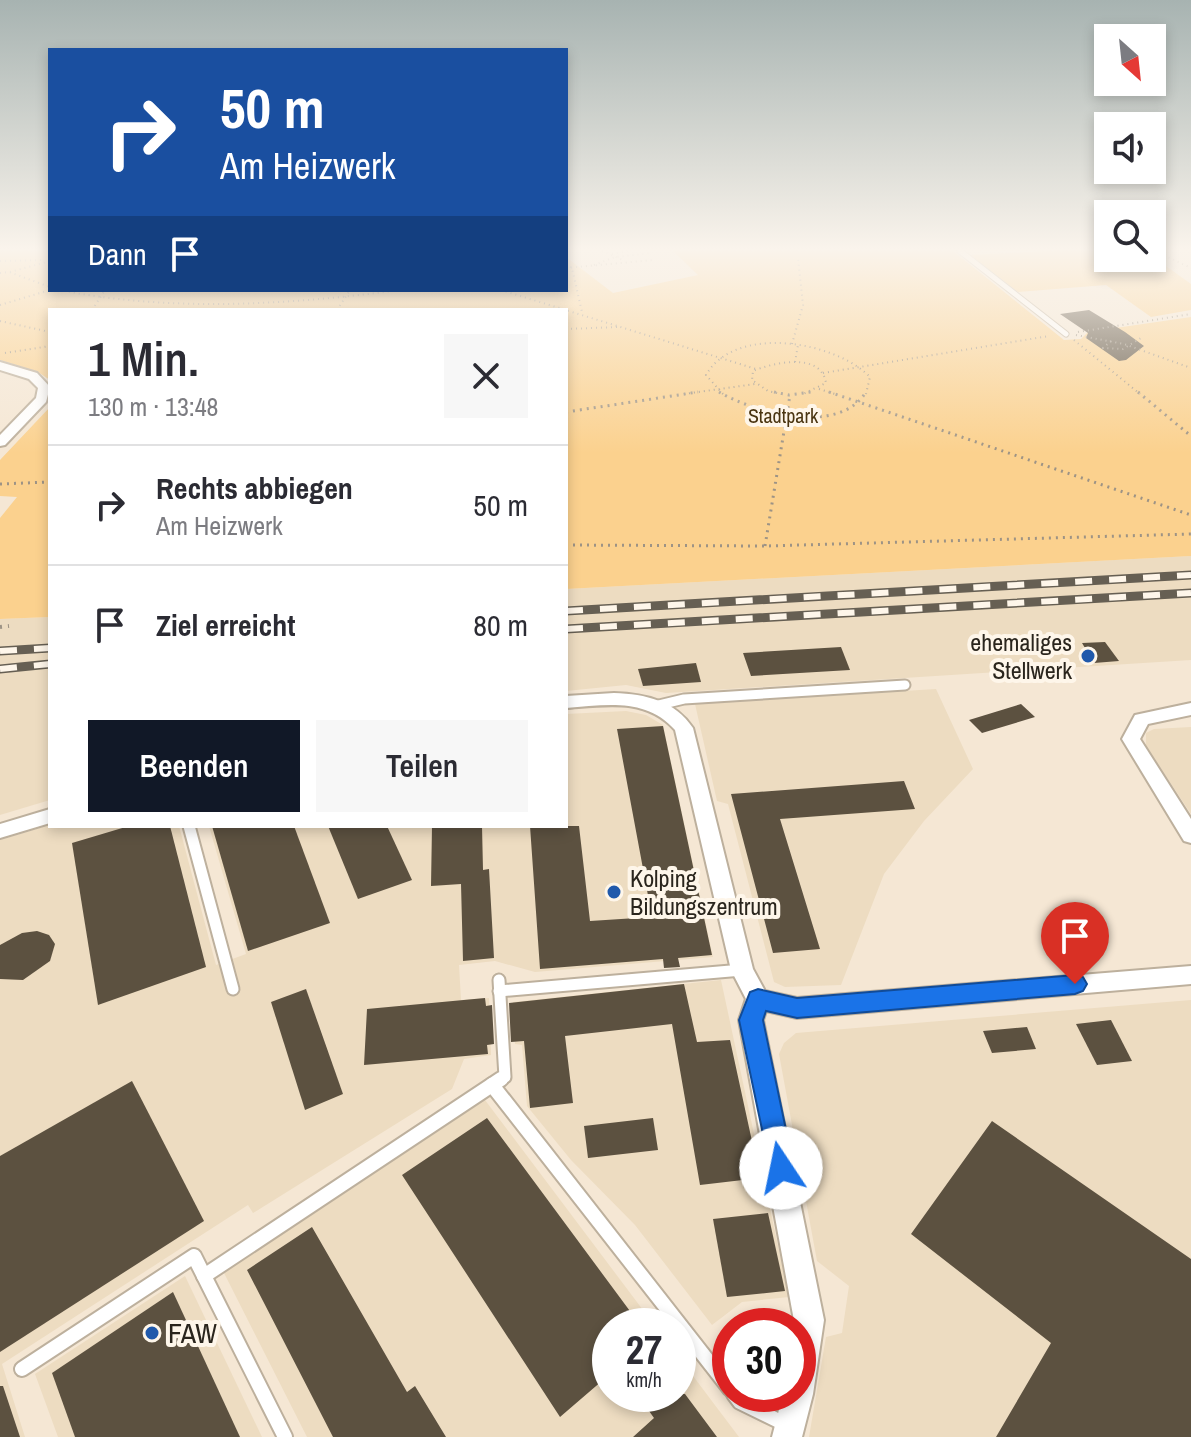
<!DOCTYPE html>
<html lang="de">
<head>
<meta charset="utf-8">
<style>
  body { margin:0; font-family:"Archivo Narrow",sans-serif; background:#f7f7f7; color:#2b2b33; height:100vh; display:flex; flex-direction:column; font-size:30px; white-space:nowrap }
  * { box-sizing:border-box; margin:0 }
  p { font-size:26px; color:#7c7c81 }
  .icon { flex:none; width:44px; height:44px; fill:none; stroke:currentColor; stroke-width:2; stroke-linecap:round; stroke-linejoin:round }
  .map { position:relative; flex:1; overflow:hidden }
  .drawer { position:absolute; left:48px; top:308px; width:520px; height:520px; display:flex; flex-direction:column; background:#fff; border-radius:0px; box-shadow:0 4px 12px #0003 }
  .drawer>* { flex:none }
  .banner { position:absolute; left:48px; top:48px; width:520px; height:244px; border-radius:0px; box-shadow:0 4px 12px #0003; background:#1a4fa0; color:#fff; overflow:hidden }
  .needle { width:52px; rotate:153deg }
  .tools { position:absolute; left:1094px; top:24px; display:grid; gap:16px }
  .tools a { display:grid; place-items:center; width:72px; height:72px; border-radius:0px; background:#fff; box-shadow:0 4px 12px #0003; font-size:40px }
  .speed { position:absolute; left:592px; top:1308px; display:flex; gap:16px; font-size:40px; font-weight:700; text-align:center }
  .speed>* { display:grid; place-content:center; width:104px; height:104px; border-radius:50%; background:#fff; box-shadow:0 4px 12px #0003; line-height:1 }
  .speed small { font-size:20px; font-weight:400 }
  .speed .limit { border:12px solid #d22; background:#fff; color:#111 }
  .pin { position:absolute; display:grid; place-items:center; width:68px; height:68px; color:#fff; margin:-82px -34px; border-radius:50% 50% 50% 0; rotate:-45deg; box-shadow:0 0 8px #0007 }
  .pin .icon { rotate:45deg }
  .me { position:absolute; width:88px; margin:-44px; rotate:349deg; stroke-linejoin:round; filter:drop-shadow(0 0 6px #0008) }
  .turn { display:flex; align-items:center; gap:28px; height:168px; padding:0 40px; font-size:36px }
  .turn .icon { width:104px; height:104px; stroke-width:2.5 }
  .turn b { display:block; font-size:56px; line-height:68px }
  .then { display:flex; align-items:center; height:76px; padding:0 40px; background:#0003; gap:16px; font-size:30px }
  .round { display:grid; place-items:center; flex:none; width:84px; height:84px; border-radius:0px; background:#f7f7f7 }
  .summary { display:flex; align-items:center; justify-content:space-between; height:136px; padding:0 40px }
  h1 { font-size:48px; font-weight:600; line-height:60px }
  .primary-button { display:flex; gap:16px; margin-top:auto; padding:16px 40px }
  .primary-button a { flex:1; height:92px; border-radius:0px; background:#111827; color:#fff; font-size:32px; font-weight:600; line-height:92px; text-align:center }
  .primary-button a+a { background:#f7f7f7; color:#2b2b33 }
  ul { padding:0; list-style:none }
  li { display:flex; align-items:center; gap:24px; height:120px; padding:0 40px; border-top:2px solid #e1e1e2 }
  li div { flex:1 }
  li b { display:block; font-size:30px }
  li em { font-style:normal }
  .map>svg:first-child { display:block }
</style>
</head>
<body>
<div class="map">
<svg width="1191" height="1437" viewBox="0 0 1191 1437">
  <rect width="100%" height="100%" fill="#f5e7d4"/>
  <g fill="#eddcc1">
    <polygon points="1191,556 1191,660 666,693 626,685 566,691 566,589"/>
    <polygon points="50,617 50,800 0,815 0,619"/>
    <polygon points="936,689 973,769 924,821 884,874 841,985 785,987 774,982 728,804 717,801 695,704"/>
    <polygon points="626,711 646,715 663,725 713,957 535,972 495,961 459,965 461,1000 489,998 491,1055 464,1059 452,1089 253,1213 248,1205 2,1364 25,1437 0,1437 0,840 50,825 179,826 216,965 246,954 209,826 566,826 566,714"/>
    <polygon points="1191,727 1191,814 1146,746 1146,733 1154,729"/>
    <polygon points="721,980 789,1297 742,1302 712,1325 635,1225 571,1160 527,1106 522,1045 515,1044 513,1002"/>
    <polygon points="1191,1000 1191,1437 809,1437 826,1337 842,1333 849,1286 817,1261 779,1054 784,1043 796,1033"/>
    <polygon points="485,1100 655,1326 610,1326 610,1394 678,1394 678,1356 739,1437 307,1437 224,1273"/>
    <polygon points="185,1276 262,1437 58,1437 35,1374"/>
  </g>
  <g fill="#fbd18e">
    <polygon points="0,251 50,251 50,290 566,290 566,257 613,293 698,275 673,251 953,251 1064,340 1081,339 1088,332 1191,317 1191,556 566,589 566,310 50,310 50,380 38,372 0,360"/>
    <polygon points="1049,251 1108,251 1108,258 1152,256 1191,284 1191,310 1151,317 1106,285 1018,292 970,255"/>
    <polygon points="50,407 50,617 0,619 0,518 17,497 0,496 0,460"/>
  </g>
  <g fill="#5c5140">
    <polygon points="1089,310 1125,332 1144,346 1126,360 1119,361 1086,338 1088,333 1060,314"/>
    <polygon points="1105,642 1119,661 1094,663 1082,643"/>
    <polygon points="841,647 850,670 751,676 743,653"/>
    <polygon points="696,663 701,682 643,686 638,669"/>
    <polygon points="1021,704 1035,717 982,733 969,720"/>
    <polygon points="663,726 712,955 678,958 680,967 664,968 663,959 540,969 530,826 579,826 590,921 652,917 617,729"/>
    <polygon points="904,781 915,809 780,819 820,949 773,953 731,794"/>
    <polygon points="129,826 170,826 206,967 98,1005 72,843"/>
    <polygon points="212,826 294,826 330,923 248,951"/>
    <polygon points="328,826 387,826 412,880 358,899"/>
    <polygon points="432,826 482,826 483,870 489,869 494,958 463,961 461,884 431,886"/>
    <polygon points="37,931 49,935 55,944 50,961 23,980 0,979 0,945 22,933"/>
    <polygon points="684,984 697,1042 730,1040 760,1178 700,1185 672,1024 565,1036 573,1103 530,1108 524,1041 511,1042 509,1003"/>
    <polygon points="306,989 343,1094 305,1110 271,1002"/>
    <polygon points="485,998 486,1006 492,1005 494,1044 487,1045 488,1054 364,1065 367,1009"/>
    <polygon points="1111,1020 1132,1061 1097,1065 1076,1024"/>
    <polygon points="1027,1027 1036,1049 992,1053 983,1031"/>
    <polygon points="132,1081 204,1221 0,1352 0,1156"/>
    <polygon points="487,1118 641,1326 610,1326 610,1374 560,1417 402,1175"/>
    <polygon points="653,1118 658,1150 588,1158 584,1126"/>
    <polygon points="992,1121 1191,1259 1191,1437 996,1437 1051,1343 911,1234"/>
    <polygon points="768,1213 785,1291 727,1297 713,1219"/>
    <polygon points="312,1227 407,1392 415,1386 446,1437 333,1437 247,1270"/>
    <polygon points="173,1292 240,1437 75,1437 52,1373"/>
    <polygon points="0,1386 3,1386 20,1437 0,1437"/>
    <polygon points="637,1394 685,1394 717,1437 633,1437 654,1418"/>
  </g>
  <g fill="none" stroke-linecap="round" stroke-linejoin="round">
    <g stroke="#bdb09d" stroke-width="7">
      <polyline id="lane-far3" points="960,251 1066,334"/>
    </g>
    <g stroke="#bdb09d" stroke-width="13">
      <polyline id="lane-far2" points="659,705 684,699 905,685"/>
    </g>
    <g stroke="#bdb09d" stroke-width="15">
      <g id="lane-far1">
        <polyline points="189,826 233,989"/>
        <polyline points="499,991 742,970"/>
        <polyline points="498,1081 505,1077 499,980"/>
      </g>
    </g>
    <g stroke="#bdb09d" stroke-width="18">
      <g id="lane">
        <polyline points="492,1085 730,1389"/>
        <polyline points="204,1276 501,1079"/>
        <polyline points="22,1369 194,1256 285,1437"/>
        <polyline points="734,1394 740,1402 785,1424"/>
      </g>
    </g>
    <g stroke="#bdb09d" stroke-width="4">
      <g id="street">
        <polygon points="0,362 37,373 50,387 46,402 5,445 0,446 0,435 36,398 38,388 29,379 0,370"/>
        <path d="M614,693c32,1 61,8 79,35l60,241 12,22 32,7 394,-32v18l-394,34 -31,-7 -3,9 61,300 -11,74 -11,43h-30l11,-43h15v-68h-3l-56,-306 7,-21 -15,-29 -56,-240c-29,-33 -70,-25 -109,-22v-12z"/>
        <polygon points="1191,703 1191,715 1148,724 1140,739 1191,819 1191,843 1184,841 1122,739 1135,715"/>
        <polygon points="50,809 50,823 0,838 0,824"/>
      </g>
    </g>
    <g stroke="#9d9385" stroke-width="2" stroke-dasharray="1 4" stroke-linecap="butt">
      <polyline points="602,251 625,261"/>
      <polyline points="1155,251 1191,268"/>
      <polyline points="612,254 629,251"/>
      <polyline points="0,261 44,260"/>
      <polyline points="566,264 572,268 582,312"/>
      <polyline points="594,265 615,257 650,253"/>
      <polyline points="566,268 653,260"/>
      <polyline points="10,272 50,261"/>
      <polyline points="0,273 9,272 50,287"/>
      <path d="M59,290c113,22 227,15 341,0"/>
      <polyline points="501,290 756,369"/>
      <polyline points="0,305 50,290"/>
      <polyline points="92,310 105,290"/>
      <polyline points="337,310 350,290"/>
      <polyline points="0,321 50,332"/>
      <polyline points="566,329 618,327"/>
      <polyline points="1078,332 1191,314"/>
      <polyline points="1076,335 1124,344 1191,368"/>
      <polyline points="1074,340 1140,394"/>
      <polyline points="1111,341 1103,348 1123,349 1141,338"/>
      <polyline points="792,344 803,305 798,258"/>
      <polyline points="5,353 50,346"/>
      <polyline points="795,362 798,345"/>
      <polyline points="823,373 1049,336"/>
      <polyline points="819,389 835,394"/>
      <polyline points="684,394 755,384"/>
      <path d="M723,394l-17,-19c29,-51 129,-34 164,2l-4,17"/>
      <path d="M782,394l-14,-3 -16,-11 1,-9c19,-8 68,-20 73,12l-23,11"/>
    </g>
    <g stroke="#9d9385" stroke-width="3" stroke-dasharray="2 5" stroke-linecap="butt">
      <path d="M719,392c36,21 120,44 147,0"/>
      <polyline points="774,392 789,395 811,392"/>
      <polyline points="829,392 1191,515"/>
      <polyline points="1138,392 1191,436"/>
      <polyline points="566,412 698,392"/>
      <polyline points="0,484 50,482"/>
      <polyline points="566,545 765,546 1191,534"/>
      <polyline points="765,546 790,395"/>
    </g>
    <polyline stroke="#9d9385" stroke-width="4" stroke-dasharray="2 6" stroke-linecap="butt" points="0,627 9,626"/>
    <use href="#lane-far3" stroke="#fff" stroke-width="5"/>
    <use href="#lane-far2" stroke="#fff" stroke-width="9"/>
    <use href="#lane-far1" stroke="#fff" stroke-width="11"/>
    <use href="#lane" stroke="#fff" stroke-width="14"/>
    <use href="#street" fill="#fff" fill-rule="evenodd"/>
    <g stroke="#665f53" stroke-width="9">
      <g id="rail">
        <polyline points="566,611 1191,575"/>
        <polyline points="566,629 1191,593"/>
        <polyline points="0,651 50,648"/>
        <polyline points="0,669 50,664"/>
      </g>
    </g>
    <use href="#rail" stroke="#fef6ea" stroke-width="6" stroke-dasharray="17" stroke-linecap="butt"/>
  </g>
  <linearGradient id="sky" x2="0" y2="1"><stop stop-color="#a7b3b1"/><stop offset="0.55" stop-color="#faf4ec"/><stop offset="1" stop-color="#faf4ec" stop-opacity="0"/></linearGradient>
  <rect width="1191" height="453" fill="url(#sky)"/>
  <polygon fill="#1a73e8" stroke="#114b97" stroke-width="2" points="1075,975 1083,977 1087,984 1083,991 1075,994 797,1018 766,1011 763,1020 794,1168 790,1177 781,1180 772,1177 739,1020 750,992 758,989 797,998"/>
  <g fill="#2059ab" stroke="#fef6ea" stroke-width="3">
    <circle cx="1088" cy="656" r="8"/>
    <circle cx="614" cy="892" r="8"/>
    <circle cx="152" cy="1333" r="8"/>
  </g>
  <g text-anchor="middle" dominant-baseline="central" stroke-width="8" stroke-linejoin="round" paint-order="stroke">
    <g font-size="20" fill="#4a3511" stroke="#fef6ea">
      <text x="783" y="415">Stadtpark</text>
    </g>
    <g font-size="24" fill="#2a251d" stroke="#fef6ea" text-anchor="end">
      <text x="1072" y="642">ehemaliges<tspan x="1072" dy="28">Stellwerk</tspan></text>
      <text x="630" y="878" text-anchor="start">Kolping<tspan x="630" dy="28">Bildungszentrum</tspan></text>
    </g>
    <g font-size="28" fill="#2a251d" stroke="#fef6ea" text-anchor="start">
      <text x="168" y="1333">FAW</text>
    </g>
  </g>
</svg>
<div class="tools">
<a><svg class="needle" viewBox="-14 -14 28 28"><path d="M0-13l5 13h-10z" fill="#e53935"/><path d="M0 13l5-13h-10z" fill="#7c7c81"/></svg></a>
<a><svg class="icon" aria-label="sound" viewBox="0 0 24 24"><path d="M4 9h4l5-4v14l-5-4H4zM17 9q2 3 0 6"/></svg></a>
<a><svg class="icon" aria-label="search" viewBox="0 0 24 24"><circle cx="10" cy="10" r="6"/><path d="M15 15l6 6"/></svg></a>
</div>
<div class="speed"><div>27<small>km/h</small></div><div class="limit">30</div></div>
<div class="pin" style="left:1075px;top:984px;background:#d93025"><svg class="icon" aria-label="arrive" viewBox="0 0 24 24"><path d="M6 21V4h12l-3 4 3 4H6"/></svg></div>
<svg class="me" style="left:781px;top:1168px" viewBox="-20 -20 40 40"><circle r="19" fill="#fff"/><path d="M0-13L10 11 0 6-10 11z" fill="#1a73e8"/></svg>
<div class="banner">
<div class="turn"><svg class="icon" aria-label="right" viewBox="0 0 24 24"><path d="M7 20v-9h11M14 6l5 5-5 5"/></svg><div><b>50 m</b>Am Heizwerk</div></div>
<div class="then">Dann<svg class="icon" aria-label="arrive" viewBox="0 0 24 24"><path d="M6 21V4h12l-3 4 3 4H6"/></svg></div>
</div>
<section class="drawer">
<div class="summary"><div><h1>1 Min.</h1><p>130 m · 13:48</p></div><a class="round"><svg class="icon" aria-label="close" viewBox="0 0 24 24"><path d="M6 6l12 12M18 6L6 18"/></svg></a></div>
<ul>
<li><svg class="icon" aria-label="right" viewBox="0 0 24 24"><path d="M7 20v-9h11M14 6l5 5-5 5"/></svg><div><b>Rechts abbiegen</b><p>Am Heizwerk</p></div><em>50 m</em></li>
<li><svg class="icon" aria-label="arrive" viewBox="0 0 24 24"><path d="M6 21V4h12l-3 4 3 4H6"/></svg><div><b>Ziel erreicht</b></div><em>80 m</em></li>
</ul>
<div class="primary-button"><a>Beenden</a><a>Teilen</a></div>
</section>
</div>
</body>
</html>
